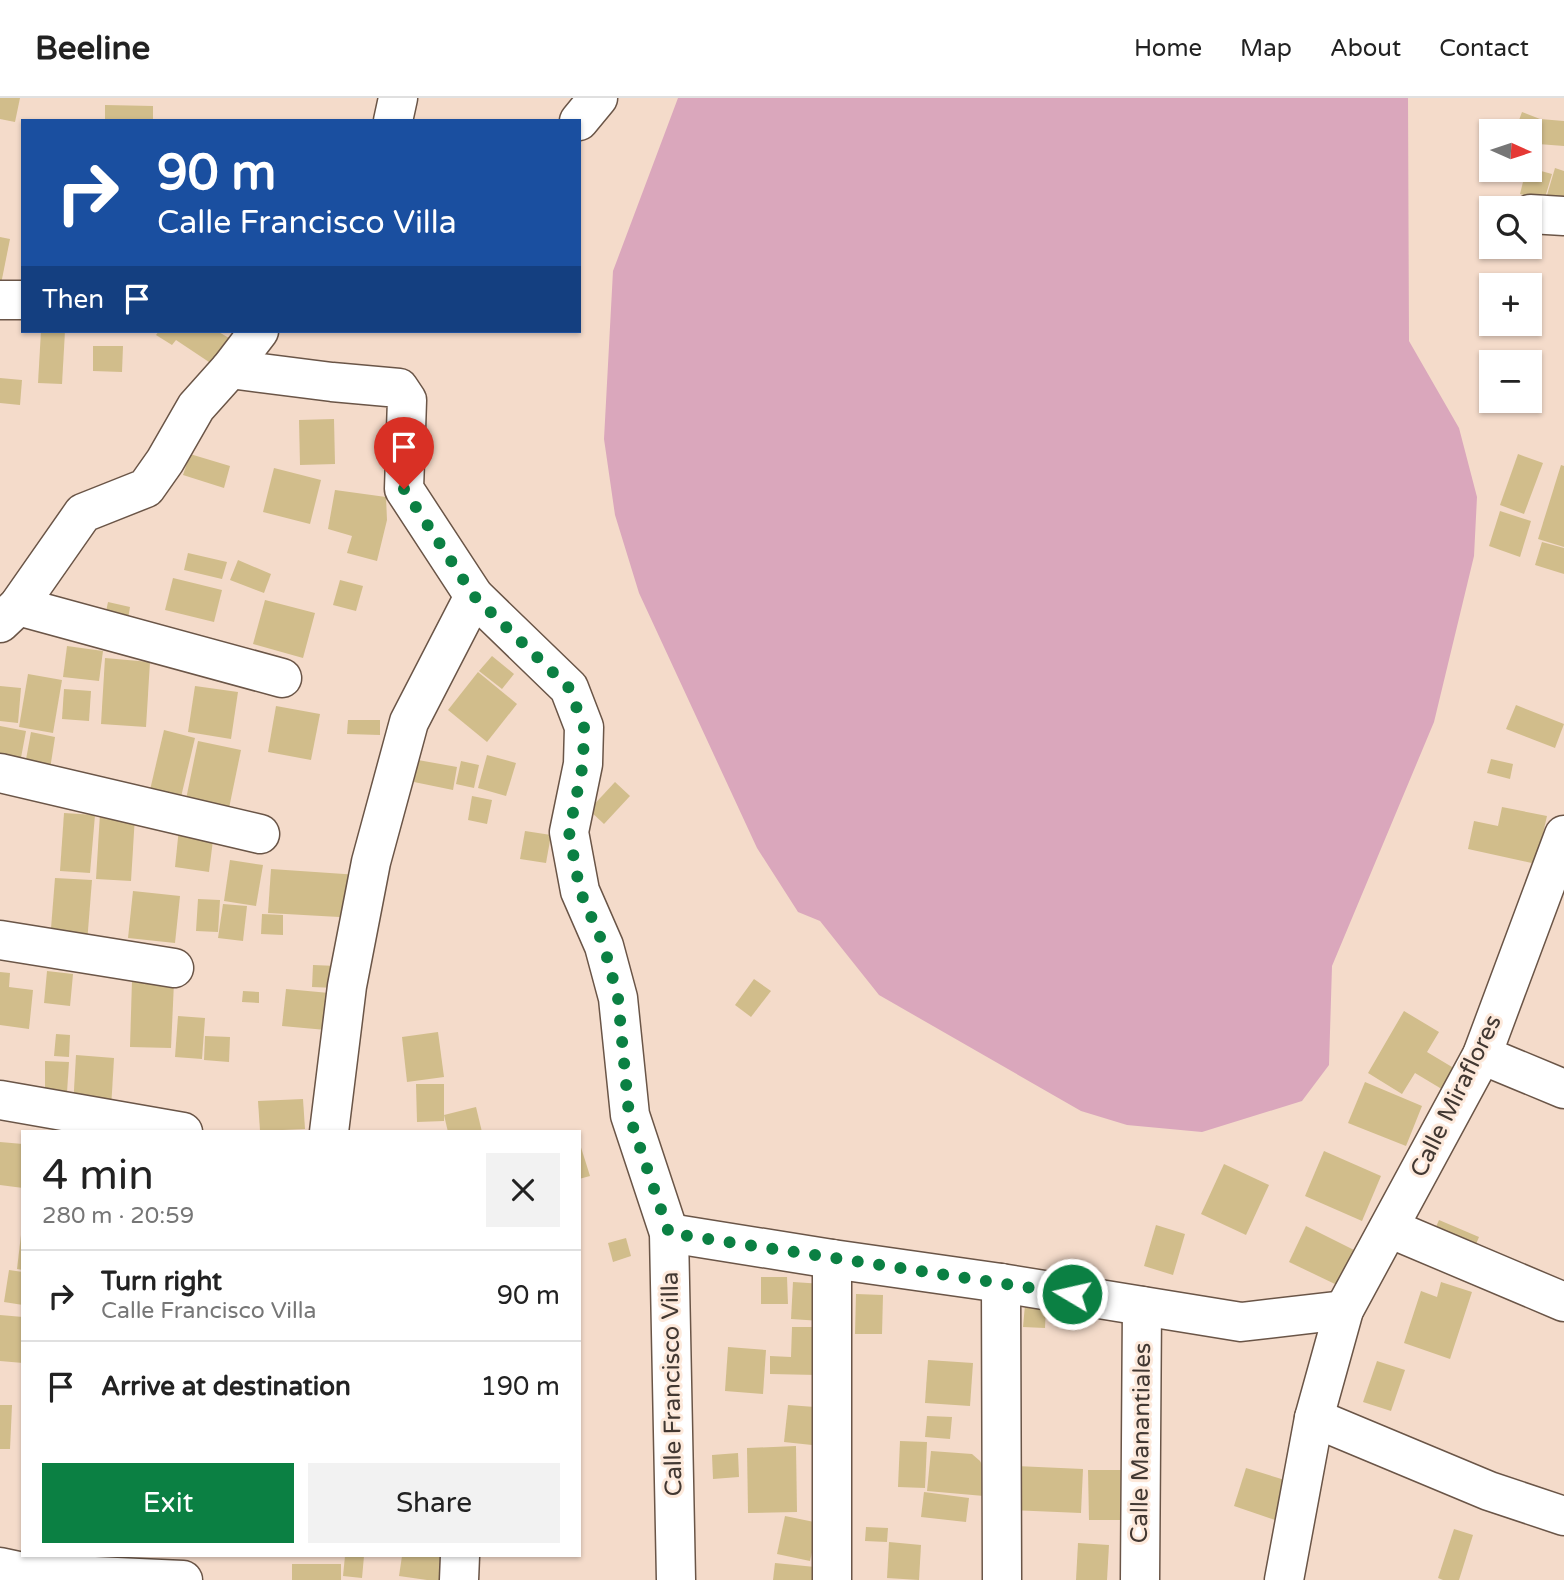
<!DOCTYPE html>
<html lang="en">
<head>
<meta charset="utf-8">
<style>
  body { margin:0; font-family:"Varela Round",sans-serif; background:#f2f2f2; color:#222; height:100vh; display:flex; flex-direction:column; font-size:26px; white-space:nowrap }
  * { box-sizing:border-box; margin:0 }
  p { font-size:23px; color:#767676 }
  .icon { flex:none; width:38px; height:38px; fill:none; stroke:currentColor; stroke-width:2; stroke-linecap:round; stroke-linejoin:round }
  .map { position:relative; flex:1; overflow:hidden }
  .side { position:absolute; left:21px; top:1032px; width:560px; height:427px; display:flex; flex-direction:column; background:#fff; border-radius:0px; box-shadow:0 2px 5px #0004 }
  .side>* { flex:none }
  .guide { position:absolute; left:21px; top:21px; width:560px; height:214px; border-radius:0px; box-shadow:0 2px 5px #0004; background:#1a4fa0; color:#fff; overflow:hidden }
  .needle { width:46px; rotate:93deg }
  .buttons { position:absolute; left:1479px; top:21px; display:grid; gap:14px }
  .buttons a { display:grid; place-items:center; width:63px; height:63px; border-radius:0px; background:#fff; box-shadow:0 2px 5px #0004; font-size:35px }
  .pin { position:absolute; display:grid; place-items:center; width:60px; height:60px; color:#fff; margin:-72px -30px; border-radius:50% 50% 50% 0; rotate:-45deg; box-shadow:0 0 7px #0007 }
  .pin .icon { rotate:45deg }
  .me { position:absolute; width:77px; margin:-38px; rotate:279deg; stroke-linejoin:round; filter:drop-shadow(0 0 5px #0008) }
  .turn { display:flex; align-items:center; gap:24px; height:147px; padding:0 21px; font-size:32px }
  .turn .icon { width:91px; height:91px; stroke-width:2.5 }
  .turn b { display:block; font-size:49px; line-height:60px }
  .then { display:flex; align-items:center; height:66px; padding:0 21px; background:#0003; gap:14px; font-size:26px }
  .round { display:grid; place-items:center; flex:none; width:74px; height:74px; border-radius:0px; background:#f2f2f2 }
  .headline { display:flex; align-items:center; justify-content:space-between; height:119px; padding:0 21px }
  h1 { font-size:42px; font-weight:600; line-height:52px }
  .cta { display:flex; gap:14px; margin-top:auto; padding:14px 21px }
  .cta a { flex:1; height:80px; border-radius:0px; background:#0b8043; color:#fff; font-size:28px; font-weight:600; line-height:80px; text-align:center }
  .cta a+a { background:#f2f2f2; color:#222 }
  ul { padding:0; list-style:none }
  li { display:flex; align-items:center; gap:21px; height:91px; padding:0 21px; border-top:2px solid #e0e0e0 }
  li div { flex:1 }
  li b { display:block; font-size:26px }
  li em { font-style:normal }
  header { display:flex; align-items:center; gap:42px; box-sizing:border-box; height:98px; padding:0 35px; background:#fff; border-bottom:2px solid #e0e0e0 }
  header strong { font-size:33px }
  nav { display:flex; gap:38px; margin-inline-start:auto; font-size:24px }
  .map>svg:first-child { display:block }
</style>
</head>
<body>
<header>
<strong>Beeline</strong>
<nav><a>Home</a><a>Map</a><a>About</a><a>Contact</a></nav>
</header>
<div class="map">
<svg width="1564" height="1482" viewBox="0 0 1564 1482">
  <rect width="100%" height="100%" fill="#f4dbca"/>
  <polygon fill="#daa7bc" points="678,0 1408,0 1409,243 1459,330 1477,399 1474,458 1434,624 1332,868 1329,967 1302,1003 1202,1034 1127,1027 1081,1013 879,897 820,823 798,814 757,750 639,495 615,417 604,341 613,173"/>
  <g fill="#d1bd8b">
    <polygon points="0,0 20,0 15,24 0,21"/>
    <polygon points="105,7 153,8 153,23 105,23"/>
    <polygon points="1522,14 1540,21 1564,23 1564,48 1538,46 1530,43 1530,33 1515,33"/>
    <polygon points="1530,70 1552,76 1544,103 1520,96 1526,72 1530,72"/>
    <polygon points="1555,70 1564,73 1564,101 1547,97"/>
    <polygon points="0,139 10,141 1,186 0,186"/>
    <polygon points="41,233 65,233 62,286 38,285"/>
    <polygon points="159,233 217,233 229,240 212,266 176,242 172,247 156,237"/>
    <polygon points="93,248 123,248 122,274 93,273"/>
    <polygon points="0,280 22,282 20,307 0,305"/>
    <polygon points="334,321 335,366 300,367 299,322"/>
    <polygon points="190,356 230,368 224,390 183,377"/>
    <polygon points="1518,356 1543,365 1524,416 1500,407"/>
    <polygon points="1561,367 1564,368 1564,449 1538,441"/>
    <polygon points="274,370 321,382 310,426 263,414"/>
    <polygon points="335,392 386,399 387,422 377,463 347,455 352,438 328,431"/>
    <polygon points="1500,413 1531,423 1520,459 1489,448"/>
    <polygon points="1542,444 1564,450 1564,476 1535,467"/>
    <polygon points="188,455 227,464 222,481 184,472"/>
    <polygon points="238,462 271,476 264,495 230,482"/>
    <polygon points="173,480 222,492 214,524 165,512"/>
    <polygon points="340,482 363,488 356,513 333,507"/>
    <polygon points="265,502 315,515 303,560 253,546"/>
    <polygon points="108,504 130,509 126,533 103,528"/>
    <polygon points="67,548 103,553 99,583 63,579"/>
    <polygon points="492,558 514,576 502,591 479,573"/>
    <polygon points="105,560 150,564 146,629 101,626"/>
    <polygon points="478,574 517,606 487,644 448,612"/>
    <polygon points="28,576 62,582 53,635 19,629"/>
    <polygon points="0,588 21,590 18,625 0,623"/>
    <polygon points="195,588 238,594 231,641 188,634"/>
    <polygon points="64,591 91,593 89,623 62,621"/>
    <polygon points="1516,607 1564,626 1555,650 1506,631"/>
    <polygon points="276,608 320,616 311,662 268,654"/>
    <polygon points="348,622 380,622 380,637 347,636"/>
    <polygon points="0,628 26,633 20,665 0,661"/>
    <polygon points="164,632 195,640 181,699 150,692"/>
    <polygon points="31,634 55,639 50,671 25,667"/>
    <polygon points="198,643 241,652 227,720 184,711"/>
    <polygon points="487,657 516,665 506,698 478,690"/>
    <polygon points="1491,661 1513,666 1510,681 1487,675"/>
    <polygon points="418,662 457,669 453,692 414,684"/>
    <polygon points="461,663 479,667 474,690 456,686"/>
    <polygon points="615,684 630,698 604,726 589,712"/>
    <polygon points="472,698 492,702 487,726 468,722"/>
    <polygon points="1502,709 1547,718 1536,766 1468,751 1474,723 1498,728"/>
    <polygon points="64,715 95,717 90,775 60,773"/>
    <polygon points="100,716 135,718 131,783 96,781"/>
    <polygon points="179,730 214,734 209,774 175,769"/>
    <polygon points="525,733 551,737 546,765 520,761"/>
    <polygon points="230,762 263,767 256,808 224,803"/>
    <polygon points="271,771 359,777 357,820 268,815"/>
    <polygon points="55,780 92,782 87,845 50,843"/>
    <polygon points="133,793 180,798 175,845 128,840"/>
    <polygon points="198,801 220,802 218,834 196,833"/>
    <polygon points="223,806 247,808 243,843 218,840"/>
    <polygon points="262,816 283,817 283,837 261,836"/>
    <polygon points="313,867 337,868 336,890 312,889"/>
    <polygon points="47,873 73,876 70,908 44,905"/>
    <polygon points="0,874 10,875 9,889 33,892 29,931 0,927"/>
    <polygon points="754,881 771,893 751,919 735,907"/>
    <polygon points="132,882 174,884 171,950 130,949"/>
    <polygon points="286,891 340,896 337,933 282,928"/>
    <polygon points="243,893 259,894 259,905 242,904"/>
    <polygon points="1404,913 1439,934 1427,954 1457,972 1445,993 1415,975 1402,996 1368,975"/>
    <polygon points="178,918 205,920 202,961 175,959"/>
    <polygon points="438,934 444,979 407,984 402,939"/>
    <polygon points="56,936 70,937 69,959 54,958"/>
    <polygon points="205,938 230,939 229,964 204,962"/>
    <polygon points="76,957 114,960 111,1011 73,1009"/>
    <polygon points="45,963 69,964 67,995 45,994"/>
    <polygon points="1365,984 1422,1008 1406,1048 1348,1025"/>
    <polygon points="416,986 444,986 444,1023 417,1024"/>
    <polygon points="303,1001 305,1031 260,1033 258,1003"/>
    <polygon points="476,1009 482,1034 448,1034 444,1017"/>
    <polygon points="579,1043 590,1078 579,1081"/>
    <polygon points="0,1044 23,1046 23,1090 0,1087"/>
    <polygon points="1324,1053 1381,1078 1362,1123 1305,1098"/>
    <polygon points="1224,1066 1269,1087 1246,1137 1201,1116"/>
    <polygon points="1439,1122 1479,1139 1469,1163 1429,1145"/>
    <polygon points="1156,1127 1185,1136 1173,1177 1144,1168"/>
    <polygon points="1306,1128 1354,1152 1337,1187 1289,1164"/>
    <polygon points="21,1137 23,1137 23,1172 17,1171"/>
    <polygon points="626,1140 631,1158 613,1164 608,1145"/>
    <polygon points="9,1172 23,1174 23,1207 4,1204"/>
    <polygon points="761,1179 787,1179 788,1206 761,1206"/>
    <polygon points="793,1184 823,1186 821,1223 791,1221"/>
    <polygon points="1441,1184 1472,1194 1450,1261 1404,1245 1421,1193 1437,1199"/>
    <polygon points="856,1196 883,1197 882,1236 855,1236"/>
    <polygon points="1025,1207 1046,1208 1045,1230 1023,1229"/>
    <polygon points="0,1217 23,1219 23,1265 0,1263"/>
    <polygon points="792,1229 817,1229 817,1277 770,1276 770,1258 791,1259"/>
    <polygon points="728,1249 766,1252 763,1296 725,1293"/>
    <polygon points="928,1262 973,1265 970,1308 925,1305"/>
    <polygon points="1377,1263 1405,1272 1391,1313 1363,1304"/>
    <polygon points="0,1307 12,1307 10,1351 0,1351"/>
    <polygon points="788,1307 815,1309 812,1347 784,1344"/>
    <polygon points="927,1318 952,1319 950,1341 925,1339"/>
    <polygon points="900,1343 927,1344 925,1390 898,1389"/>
    <polygon points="796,1348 797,1414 748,1415 747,1350"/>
    <polygon points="931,1353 972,1356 980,1363 985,1372 984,1398 927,1393"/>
    <polygon points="738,1355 739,1379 713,1381 712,1357"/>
    <polygon points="1015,1368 1083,1371 1081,1415 1012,1412"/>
    <polygon points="1246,1370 1288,1383 1275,1422 1234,1408"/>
    <polygon points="1088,1372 1130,1372 1131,1422 1089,1422"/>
    <polygon points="924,1394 969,1400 966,1424 921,1419"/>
    <polygon points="785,1418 819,1425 810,1463 777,1456"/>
    <polygon points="866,1429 888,1430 887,1444 865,1443"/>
    <polygon points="1454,1431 1473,1437 1459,1482 1443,1482 1438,1480"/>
    <polygon points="889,1444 921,1447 919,1482 887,1480"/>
    <polygon points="1078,1445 1109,1447 1107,1482 1076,1482"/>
    <polygon points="345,1458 364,1458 362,1480 343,1478"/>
    <polygon points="402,1458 445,1458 441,1482 427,1482 399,1478"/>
    <polygon points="775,1465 825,1470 823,1482 773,1482"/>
    <rect x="292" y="1466" width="49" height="16"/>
  </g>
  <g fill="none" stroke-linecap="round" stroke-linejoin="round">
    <g stroke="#6a5547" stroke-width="41">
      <g id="minor">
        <polyline points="393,23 398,0"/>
        <polyline points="579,23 598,0"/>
        <polyline points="1530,116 1564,118"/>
        <polyline points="0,202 23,202"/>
        <polyline points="230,271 332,284 399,290 407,302 404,391 474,498 569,590 584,629 583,666 569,734 580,793 604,848 618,900 630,1017 669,1135 676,1482"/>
        <polyline points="18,508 282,580"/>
        <polyline points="0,525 18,508 83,415 146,390 165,363 196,309 230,271 259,233"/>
        <polyline points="0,675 260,736"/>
        <polyline points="0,842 174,870"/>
        <polyline points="1482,957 1564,991"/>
        <polyline points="0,1002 183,1034"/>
        <polyline points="329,1034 347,888 371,764 409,624 474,498"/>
        <polyline points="1389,1130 1564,1204"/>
        <polyline points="669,1135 832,1161 1001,1185 1241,1224 1344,1212"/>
        <polyline points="1001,1185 1002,1482"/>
        <polyline points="1314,1320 1489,1393 1564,1418"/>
        <polyline points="0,1469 28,1475 183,1482"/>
        <polyline points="459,1482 460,1458"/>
        <polyline points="832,1482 832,1161"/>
        <polyline points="1140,1482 1142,1208"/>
        <polyline points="1284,1482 1314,1320 1344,1212 1482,957 1564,737"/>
      </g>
    </g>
    <use href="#minor" stroke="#fff" stroke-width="38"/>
  </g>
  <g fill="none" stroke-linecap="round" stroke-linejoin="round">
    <polyline stroke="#0b8043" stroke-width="12" stroke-dasharray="0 21.6" points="404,391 474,498 569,590 584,629 583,666 569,734 580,793 604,848 618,900 629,1017 669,1135 1072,1196"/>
  </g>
  <g text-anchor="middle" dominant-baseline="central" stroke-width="6" stroke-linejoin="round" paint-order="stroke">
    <g font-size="24" fill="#423832" stroke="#fde9db">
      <text transform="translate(1456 998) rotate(-64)">Calle Miraflores</text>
      <text transform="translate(672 1286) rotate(-91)">Calle Francisco Villa</text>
      <text transform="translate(1141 1345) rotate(-89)">Calle Manantiales</text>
    </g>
  </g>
</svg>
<div class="buttons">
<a><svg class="needle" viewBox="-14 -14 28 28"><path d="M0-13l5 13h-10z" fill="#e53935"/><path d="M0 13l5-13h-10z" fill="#767676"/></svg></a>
<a><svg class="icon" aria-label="search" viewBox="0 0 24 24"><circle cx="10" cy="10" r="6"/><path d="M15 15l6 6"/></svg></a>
<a>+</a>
<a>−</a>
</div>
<div class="pin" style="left:404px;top:391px;background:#d93025"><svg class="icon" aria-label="arrive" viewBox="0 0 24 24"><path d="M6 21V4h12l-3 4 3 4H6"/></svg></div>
<svg class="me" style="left:1072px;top:1196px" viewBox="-20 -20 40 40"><circle r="17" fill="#0b8043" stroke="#fff" stroke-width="3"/><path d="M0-11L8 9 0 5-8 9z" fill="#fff"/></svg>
<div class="guide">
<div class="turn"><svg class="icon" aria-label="right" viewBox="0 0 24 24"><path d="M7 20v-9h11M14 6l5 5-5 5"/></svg><div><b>90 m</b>Calle Francisco Villa</div></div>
<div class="then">Then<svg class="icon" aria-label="arrive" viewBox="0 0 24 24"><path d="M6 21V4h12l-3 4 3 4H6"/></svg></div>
</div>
<section class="side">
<div class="headline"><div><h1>4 min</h1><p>280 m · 20:59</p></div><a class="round"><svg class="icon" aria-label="close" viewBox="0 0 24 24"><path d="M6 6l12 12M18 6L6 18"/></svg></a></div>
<ul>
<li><svg class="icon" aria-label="right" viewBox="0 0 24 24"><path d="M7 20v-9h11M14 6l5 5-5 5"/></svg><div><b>Turn right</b><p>Calle Francisco Villa</p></div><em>90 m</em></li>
<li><svg class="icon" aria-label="arrive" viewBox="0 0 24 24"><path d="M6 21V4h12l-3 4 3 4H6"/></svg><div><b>Arrive at destination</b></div><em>190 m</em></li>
</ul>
<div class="cta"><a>Exit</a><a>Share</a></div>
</section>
</div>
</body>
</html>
